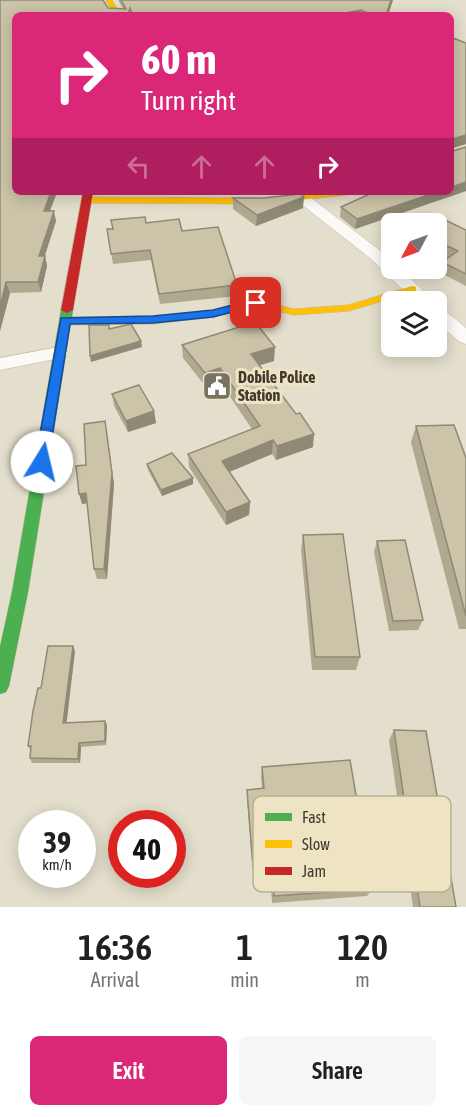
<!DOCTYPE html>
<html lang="en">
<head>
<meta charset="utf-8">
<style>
  body { margin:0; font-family:"Asap Condensed",sans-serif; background:#f6f6f6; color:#202124; height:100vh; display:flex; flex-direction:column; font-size:22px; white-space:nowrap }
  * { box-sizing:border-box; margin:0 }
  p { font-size:20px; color:#757577 }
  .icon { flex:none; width:33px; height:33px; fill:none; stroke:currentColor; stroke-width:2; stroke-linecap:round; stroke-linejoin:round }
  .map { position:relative; height:907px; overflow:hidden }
  .panel { display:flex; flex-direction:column; background:#fff; flex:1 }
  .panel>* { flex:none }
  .banner { position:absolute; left:12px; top:12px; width:442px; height:183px; border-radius:9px; box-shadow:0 3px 15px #0003; background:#db2777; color:#fff; overflow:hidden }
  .needle { width:39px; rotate:229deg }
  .controls { position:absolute; left:381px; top:213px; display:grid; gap:12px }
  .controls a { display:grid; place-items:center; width:66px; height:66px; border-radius:9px; background:#fff; box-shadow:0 3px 15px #0003; font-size:30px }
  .speed { position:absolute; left:18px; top:810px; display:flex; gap:12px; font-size:30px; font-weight:700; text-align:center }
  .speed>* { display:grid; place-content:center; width:78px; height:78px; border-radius:50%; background:#fff; box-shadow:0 3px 15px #0003; line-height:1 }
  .speed small { font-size:15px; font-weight:400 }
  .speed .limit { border:9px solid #d22; background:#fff; color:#111 }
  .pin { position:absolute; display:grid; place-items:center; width:51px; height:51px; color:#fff; margin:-26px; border-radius:12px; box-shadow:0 3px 9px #0006 }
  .me { position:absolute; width:66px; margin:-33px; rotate:9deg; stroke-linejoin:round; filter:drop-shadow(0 0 4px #0008) }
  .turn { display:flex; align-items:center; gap:21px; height:126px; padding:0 30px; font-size:27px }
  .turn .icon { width:78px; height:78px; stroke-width:2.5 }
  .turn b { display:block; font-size:42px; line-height:51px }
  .lanes { display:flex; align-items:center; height:57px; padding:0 30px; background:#0003; justify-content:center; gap:30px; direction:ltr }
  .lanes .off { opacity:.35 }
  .eta { display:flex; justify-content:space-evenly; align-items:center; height:102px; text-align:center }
  .eta b { font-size:36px; font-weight:600; line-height:42px }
  .primary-button { display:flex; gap:12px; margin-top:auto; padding:12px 30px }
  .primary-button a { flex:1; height:69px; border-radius:9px; background:#db2777; color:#fff; font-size:24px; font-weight:600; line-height:69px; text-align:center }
  .primary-button a+a { background:#f6f6f6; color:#202124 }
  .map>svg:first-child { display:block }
</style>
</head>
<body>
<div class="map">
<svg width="466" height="907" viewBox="0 0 466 907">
  <rect width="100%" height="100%" fill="#e4decc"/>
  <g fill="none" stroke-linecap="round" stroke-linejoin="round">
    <g stroke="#bdb8aa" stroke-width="1">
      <g id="street">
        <polygon points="301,193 306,194 382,252 392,261 392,268 400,268 434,302 416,302 370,258 296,200 294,197"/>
        <polygon points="436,307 442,308 466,328 466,344 460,342 436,322"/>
        <polygon points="59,347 65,349 68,353 65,357 0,370 0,358"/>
      </g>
    </g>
    <g stroke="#bdb8aa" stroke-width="1">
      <polygon id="fast" points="67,307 73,310 28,592 9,686 6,692 0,694 0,647 12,592 61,310"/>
    </g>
    <g stroke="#bdb8aa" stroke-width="1">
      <g id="slow">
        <polygon points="106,0 112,0 121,15 115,15"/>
        <polygon points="321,192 351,192 346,195 263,204 86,203 81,200 86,197 263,198"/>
        <polygon points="412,286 416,287 416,291 349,311 294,315 256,306 213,317 153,324 65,325 59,321 65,317 153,316 213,311 256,300 294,309 348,305"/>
      </g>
    </g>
    <g stroke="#bdb8aa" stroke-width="1">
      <polygon id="jam" points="83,192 93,192 73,310 67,313 61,310"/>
    </g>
    <use href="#street" fill="#fbfaf7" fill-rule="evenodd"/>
    <use href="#fast" fill="#4caf50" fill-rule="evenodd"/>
    <use href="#slow" fill="#ffc107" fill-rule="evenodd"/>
    <use href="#jam" fill="#c62828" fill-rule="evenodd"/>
  </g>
  <g fill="#afa990">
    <polygon points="0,0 123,9 118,0 393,0 388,15 15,15 15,192 57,192 50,211 56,221 45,256 47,266 41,292 10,293 0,331"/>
    <polygon points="453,38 466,43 466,144 453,148 453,151 466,147 466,191 355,229 340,217 341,207 374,192 452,192 452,39"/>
    <polygon points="233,198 303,208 256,226 233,209"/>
    <polygon points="146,223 182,231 237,285 237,296 160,304 151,260 113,264 107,229 113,229"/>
    <polygon points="436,224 466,230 466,286 439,272 442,262 447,258 436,252"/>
    <polygon points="182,345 274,361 259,365 313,447 276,460 272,454 229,472 250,502 249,515 226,525 189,467 188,454 252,429 220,382 206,387 183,358"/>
    <polygon points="112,394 154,411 156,423 128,432 114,406"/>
    <polygon points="416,426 466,458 466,629 459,629 411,442"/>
    <polygon points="107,432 114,484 107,579 97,579 94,569 87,503 82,504 86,465"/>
    <polygon points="147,464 193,484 162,496 148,470"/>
    <polygon points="303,535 360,657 356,670 312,670 301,549"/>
    <polygon points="377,541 423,620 418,630 389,631 374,552"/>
    <polygon points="75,651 66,723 107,725 106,745 81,747 80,763 32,763 30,758 31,751 28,746 41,688"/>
    <polygon points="394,730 456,907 413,907 389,740"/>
    <polygon points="262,767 372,889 367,896 272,903 270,873 253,874 247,799 247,790 262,788 261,777"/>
  </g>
  <g fill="#8f8976">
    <polygon points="391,0 393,0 388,15 386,15"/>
    <polygon points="361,10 360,15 335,15"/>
    <polygon points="466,135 466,144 452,148 452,139"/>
    <polygon points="466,182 466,191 355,229 357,219 437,192 452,192 452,187"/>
    <polygon points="51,192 57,192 46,221 44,211"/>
    <polygon points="304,197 303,208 256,226 257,215"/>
    <polygon points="54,211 56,221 41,266 39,256"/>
    <polygon points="45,256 47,266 41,292 38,282"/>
    <polygon points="6,282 10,293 0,331 0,307"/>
    <polygon points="141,341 142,347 91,362 90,356"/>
    <polygon points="275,347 274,361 251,368 251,354"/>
    <polygon points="220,368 220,382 206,387 205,373"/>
    <polygon points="154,411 156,423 128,432 126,421"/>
    <polygon points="105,421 114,484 107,579 104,569"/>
    <polygon points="314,434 313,447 276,460 277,446"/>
    <polygon points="273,440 272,454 222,475 222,461"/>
    <polygon points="193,478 193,484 162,496 161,490"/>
    <polygon points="86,493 88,503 82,504 79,494"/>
    <polygon points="250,502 249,515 226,525 226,512"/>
    <polygon points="73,646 75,651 66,728 63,723"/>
    <polygon points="105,721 107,725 106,745 105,741"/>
    <polygon points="79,743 81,747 80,763 78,759"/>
  </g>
  <g fill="#ccc4a8" stroke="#8f8976" stroke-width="1.5">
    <polygon points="0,0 103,0 108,8 126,9 121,0 391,0 386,15 372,15 361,10 335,15 133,15 130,8 128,15 15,15 15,192 51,192 44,211 54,211 39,256 45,256 38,282 6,282 0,307"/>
    <polygon points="453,38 466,43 466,135 452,139 453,151 466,147 466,182 452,187 452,39"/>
    <polygon points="374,192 437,192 357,219 341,207"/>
    <polygon points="300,194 304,197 257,215 233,198 264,198"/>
    <polygon points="145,217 146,223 179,219 182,231 218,227 237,285 159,294 150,250 111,254 107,229 113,229 111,220"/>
    <polygon points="439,217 466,230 466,274 442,262 458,251 436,241 436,224 429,224"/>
    <polygon points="255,322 275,347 251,354 296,414 300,413 314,434 277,446 273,440 222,461 250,502 226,512 188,454 260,426 220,368 205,373 182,345"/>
    <polygon points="131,324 141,341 90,356 89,325 109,325 109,329"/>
    <polygon points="139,385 154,411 126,421 112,394"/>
    <polygon points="105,421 112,473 104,569 94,569 86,493 79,494 76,466 86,465 84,424"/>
    <polygon points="454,425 466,458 466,616 416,426"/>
    <polygon points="172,453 193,478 161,490 147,464"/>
    <polygon points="343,534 360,657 315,657 303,535"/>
    <polygon points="405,540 423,620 393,621 377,541"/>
    <polygon points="48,646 73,646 63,723 105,721 105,741 79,743 78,759 30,758 31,746 28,746 33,711 38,688 41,688"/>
    <polygon points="394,730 426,731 456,907 420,907"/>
    <polygon points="350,760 372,889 274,896 271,866 253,867 247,790 264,788 262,767"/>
  </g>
  <polygon fill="#1a73e8" stroke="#114b97" stroke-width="1.5" points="256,299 261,303 260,305 213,317 153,323 70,324 48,462 46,465 37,465 35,462 61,318 153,316 213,310"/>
  <defs>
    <g id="civic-square" transform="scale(1.5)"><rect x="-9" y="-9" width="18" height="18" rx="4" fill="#787365" stroke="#eee3c2"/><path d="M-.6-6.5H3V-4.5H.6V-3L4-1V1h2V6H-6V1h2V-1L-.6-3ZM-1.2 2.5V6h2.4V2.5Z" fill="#fff"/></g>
  </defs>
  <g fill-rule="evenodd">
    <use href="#civic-square" x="217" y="386"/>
  </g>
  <g text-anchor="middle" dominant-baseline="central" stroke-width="6" stroke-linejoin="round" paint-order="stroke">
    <g font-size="16" font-weight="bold" fill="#3e3a2d" stroke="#eee3c2" text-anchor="start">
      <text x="238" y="377">Dobile Police<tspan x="238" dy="18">Station</tspan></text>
    </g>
  </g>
  <rect x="253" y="796" width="198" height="96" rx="9" fill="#eee3c2" stroke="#b9b095" stroke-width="1.5"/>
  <rect x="265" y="813" width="27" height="8" fill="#4caf50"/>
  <rect x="265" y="840" width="27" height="8" fill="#ffc107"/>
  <rect x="265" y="867" width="27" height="8" fill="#c62828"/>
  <g font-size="16" fill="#3e3a2d">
    <text x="302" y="823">Fast</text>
    <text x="302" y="850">Slow</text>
    <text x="302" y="877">Jam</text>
  </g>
</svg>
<div class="controls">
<a><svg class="needle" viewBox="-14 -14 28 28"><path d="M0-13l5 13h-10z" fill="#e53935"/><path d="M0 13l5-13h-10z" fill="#757577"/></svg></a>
<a><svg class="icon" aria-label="layers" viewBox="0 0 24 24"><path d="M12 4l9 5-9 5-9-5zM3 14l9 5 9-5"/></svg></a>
</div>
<div class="speed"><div>39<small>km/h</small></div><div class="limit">40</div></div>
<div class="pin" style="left:256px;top:303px;background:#d93025"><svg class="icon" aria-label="arrive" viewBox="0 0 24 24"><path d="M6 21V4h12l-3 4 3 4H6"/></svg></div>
<svg class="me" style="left:42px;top:462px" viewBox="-20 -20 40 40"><circle r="19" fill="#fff"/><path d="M0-13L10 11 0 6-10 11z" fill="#1a73e8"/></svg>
<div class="banner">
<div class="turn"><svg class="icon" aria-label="right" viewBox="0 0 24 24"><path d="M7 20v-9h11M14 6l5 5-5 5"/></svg><div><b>60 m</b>Turn right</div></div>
<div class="lanes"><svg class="icon off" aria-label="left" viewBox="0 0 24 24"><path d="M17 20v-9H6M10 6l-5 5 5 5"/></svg><svg class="icon off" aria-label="ahead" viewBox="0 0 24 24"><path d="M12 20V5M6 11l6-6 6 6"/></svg><svg class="icon off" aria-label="ahead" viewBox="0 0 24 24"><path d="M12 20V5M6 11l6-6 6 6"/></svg><svg class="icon" aria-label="right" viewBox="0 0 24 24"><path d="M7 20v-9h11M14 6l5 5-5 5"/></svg></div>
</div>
</div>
<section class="panel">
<div class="eta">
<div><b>16:36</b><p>Arrival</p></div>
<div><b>1</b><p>min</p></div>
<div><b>120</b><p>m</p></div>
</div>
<div class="primary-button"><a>Exit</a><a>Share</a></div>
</section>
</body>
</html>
